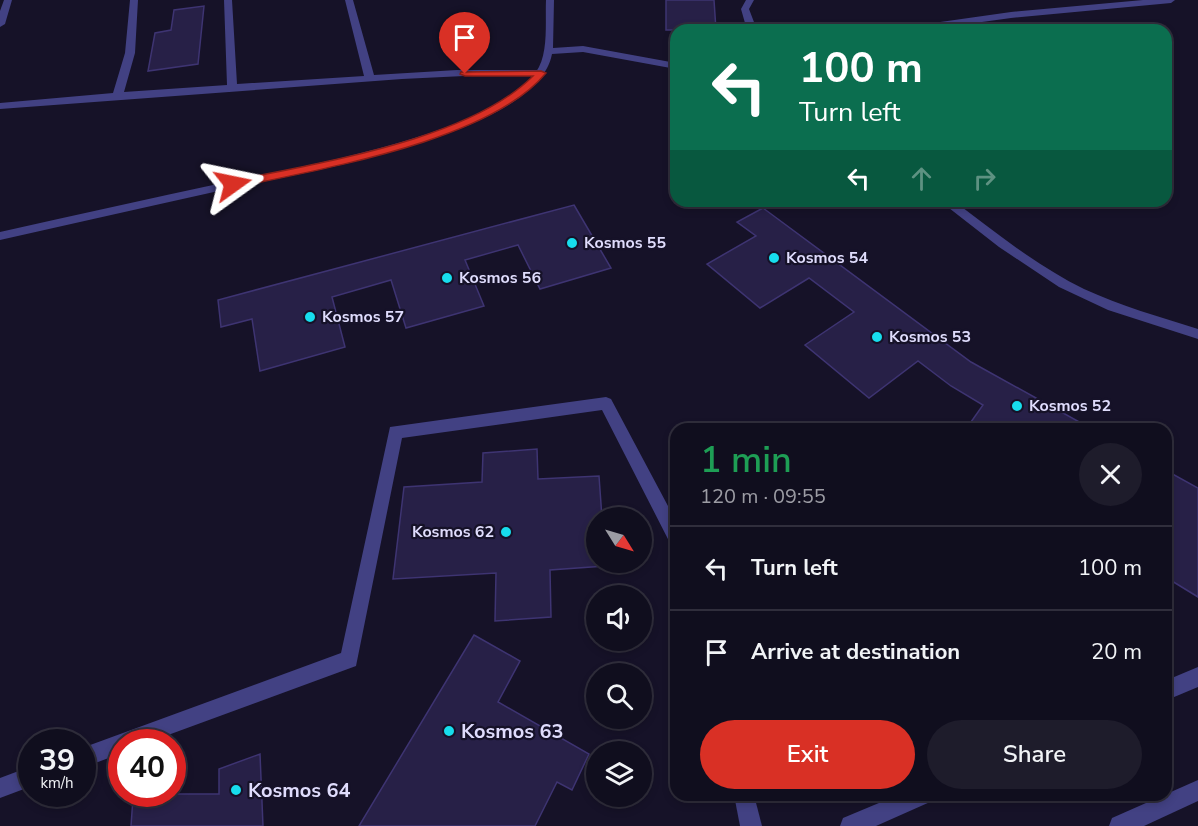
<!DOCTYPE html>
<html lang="en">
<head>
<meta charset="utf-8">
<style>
  body { margin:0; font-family:"Nunito Sans",sans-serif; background:#1e1c2b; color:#f1f3f6; height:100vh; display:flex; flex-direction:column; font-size:22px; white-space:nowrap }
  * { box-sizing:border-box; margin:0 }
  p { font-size:20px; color:#9c9ca4 }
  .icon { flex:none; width:33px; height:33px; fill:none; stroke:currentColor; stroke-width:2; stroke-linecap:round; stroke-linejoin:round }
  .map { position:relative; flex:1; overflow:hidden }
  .side { position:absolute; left:670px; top:423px; width:502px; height:378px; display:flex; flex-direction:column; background:#100e1e; border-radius:18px; box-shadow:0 3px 9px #0003,0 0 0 2px #302e3c }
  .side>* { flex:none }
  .guide { position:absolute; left:670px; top:24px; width:502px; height:183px; border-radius:18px; box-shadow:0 3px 9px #0003,0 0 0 2px #302e3c; background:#0b6e4f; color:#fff; overflow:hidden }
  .needle { width:39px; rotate:127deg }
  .fabs { position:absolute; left:586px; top:507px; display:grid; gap:12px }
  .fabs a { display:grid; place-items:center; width:66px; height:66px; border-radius:50%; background:#100e1e; box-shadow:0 3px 9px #0003,0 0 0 2px #302e3c; font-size:30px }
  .speed { position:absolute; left:18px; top:729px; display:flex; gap:12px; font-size:30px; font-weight:700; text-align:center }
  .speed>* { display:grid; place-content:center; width:78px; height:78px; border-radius:50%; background:#100e1e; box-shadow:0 3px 9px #0003,0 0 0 2px #302e3c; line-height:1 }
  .speed small { font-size:15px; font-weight:400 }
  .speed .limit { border:9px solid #d22; background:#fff; color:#111 }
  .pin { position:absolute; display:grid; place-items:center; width:51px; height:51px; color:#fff; margin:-62px -26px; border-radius:50% 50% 50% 0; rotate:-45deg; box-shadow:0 0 6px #0007 }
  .pin .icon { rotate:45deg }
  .me { position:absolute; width:66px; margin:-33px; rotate:78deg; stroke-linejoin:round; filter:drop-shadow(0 0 4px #0008) }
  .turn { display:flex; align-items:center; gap:21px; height:126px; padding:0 30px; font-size:27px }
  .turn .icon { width:78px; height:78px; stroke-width:2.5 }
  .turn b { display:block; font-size:42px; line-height:51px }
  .lanes { display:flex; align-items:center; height:57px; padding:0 30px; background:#0003; justify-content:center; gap:30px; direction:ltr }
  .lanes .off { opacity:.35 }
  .round { display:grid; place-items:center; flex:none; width:63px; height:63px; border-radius:32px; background:#1e1c2b }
  .summary { display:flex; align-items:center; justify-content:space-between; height:102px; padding:0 30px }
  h1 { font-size:36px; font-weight:600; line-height:45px; color:#1e9e55 }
  .cta { display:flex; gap:12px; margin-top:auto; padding:12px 30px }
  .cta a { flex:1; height:69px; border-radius:36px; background:#d93025; color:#fff; font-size:24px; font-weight:600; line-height:69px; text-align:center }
  .cta a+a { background:#1e1c2b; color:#f1f3f6 }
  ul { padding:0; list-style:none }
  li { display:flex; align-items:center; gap:18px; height:84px; padding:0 30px; border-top:2px solid #302e3c }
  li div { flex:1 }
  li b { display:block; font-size:22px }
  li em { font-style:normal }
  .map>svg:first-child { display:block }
</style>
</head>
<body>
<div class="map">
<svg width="1198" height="826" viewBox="0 0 1198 826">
  <rect width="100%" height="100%" fill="#161228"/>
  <g fill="#272047" stroke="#3e3472" stroke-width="1.5">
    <polygon points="666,0 714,0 716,30 666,30"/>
    <polygon points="204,6 198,64 148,71 155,33 171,30 174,10"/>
    <polygon points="574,205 611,268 540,289 518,245 465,260 484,306 406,328 391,280 332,297 345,347 260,371 252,319 221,327 218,300"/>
    <polygon points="763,208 971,362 1092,429 966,429 983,405 951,386 918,361 869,398 805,345 854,312 809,278 760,308 707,264 756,236 737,222"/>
    <polygon points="537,449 538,479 599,476 602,518 597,518 597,562 605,562 605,566 550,570 551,617 495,621 496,573 393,579 404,487 482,482 483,453"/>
    <polygon points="1167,471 1198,488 1198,597 1167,578"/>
    <polygon points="474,635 520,661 498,702 589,754 572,790 557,782 535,826 359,826"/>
    <polygon points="260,754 263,826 131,826 133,798 146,794 219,794 219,769"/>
  </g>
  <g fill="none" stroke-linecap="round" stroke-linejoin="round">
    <g fill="#424183" fill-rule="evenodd">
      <polygon points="4,0 12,0 5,24 0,27 0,11"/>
      <polygon points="130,0 138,0 135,53 124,92 227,85 224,0 232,0 237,84 364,76 345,0 353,0 374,75 457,70 541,70 546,73 541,76 485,75 402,79 0,109 0,103 113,93 125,53"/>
      <polygon points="746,0 754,0 749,9 757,30 747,30 741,9"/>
      <polygon points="1143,0 1175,0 1171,3 1011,18 924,30 900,30 905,27 1011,12"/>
      <polygon points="606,397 611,399 676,521 676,545 670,543 602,410 402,438 356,666 149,742 122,742 122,753 82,768 82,748 341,653 390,427"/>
      <polygon points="1198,667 1198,687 1167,700 1167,680"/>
      <polygon points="32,766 32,786 0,798 0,778"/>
      <polygon points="1198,780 1198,801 1144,826 1109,826 1112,818"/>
      <polygon points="734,795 754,795 762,826 740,826"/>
      <polygon points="898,795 933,795 930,802 876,826 840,826 843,818"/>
    </g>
    <g fill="#424183" fill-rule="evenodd">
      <path d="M546,0h8l-1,48 30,-2 93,17v6l-93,-17 -31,2c-15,82 -259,120 -329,136 -75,17 -149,33 -223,50v-8c76,-17 151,-34 227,-50 76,-16 263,-47 309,-110 13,-18 9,-51 10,-72z"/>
      <path d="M940,201h14c41,31 83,65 130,88 37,17 76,28 114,40v10l-90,-29 -49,-23 -60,-40z"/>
    </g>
  </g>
  <path fill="#d93025" stroke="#8d1f18" stroke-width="1.5" d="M541,71l5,2c-57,69 -227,96 -313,115l-5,-4 5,-3c88,-19 236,-41 300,-105h-68l-5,-2 1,-2z"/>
  <g fill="#17dded" stroke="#161228" stroke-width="2">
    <circle cx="572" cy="243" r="6"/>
    <circle cx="774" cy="258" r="6"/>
    <circle cx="447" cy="278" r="6"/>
    <circle cx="310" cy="317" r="6"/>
    <circle cx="877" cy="337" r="6"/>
    <circle cx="1017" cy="406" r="6"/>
    <circle cx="506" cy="532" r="6"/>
    <circle cx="449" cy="731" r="6"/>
    <circle cx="236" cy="790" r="6"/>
  </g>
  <g text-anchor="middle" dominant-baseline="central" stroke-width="4.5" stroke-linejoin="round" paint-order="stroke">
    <g font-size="16" font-weight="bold" fill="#dfdcfc" stroke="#161228" text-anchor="start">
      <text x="584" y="243">Kosmos 55</text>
      <text x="786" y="258">Kosmos 54</text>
      <text x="459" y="278">Kosmos 56</text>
      <text x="322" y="317">Kosmos 57</text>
      <text x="889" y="337">Kosmos 53</text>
      <text x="1029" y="406">Kosmos 52</text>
      <text x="494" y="532" text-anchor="end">Kosmos 62</text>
    </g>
    <g font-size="20" font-weight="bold" fill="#dfdcfc" stroke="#161228" text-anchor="start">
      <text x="461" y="731">Kosmos 63</text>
      <text x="248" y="790">Kosmos 64</text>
    </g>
  </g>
</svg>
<div class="fabs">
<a><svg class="needle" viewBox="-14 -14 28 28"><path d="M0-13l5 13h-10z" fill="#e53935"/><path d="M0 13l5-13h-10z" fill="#9c9ca4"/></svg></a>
<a><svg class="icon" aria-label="sound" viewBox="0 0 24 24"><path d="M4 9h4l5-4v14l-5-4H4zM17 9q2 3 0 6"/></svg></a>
<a><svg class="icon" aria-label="search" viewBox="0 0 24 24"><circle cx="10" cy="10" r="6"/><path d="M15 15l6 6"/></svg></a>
<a><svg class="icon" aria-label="layers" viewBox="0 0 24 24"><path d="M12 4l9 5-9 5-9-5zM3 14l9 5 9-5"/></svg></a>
</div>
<div class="speed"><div>39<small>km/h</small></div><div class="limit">40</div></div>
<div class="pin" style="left:465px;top:74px;background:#d93025"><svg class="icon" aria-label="arrive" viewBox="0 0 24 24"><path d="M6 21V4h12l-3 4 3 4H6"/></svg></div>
<svg class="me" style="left:233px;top:184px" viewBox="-20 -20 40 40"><path d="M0-17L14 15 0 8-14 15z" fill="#d93025" stroke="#fff" stroke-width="4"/></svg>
<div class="guide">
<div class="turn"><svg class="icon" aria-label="left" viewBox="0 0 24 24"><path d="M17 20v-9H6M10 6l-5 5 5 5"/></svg><div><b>100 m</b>Turn left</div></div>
<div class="lanes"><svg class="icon" aria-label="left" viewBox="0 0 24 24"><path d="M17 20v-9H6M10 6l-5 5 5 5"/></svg><svg class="icon off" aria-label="ahead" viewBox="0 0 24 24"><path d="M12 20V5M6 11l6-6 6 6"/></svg><svg class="icon off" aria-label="right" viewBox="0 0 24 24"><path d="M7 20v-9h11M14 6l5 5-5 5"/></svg></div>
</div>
<section class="side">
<div class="summary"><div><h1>1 min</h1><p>120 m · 09:55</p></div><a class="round"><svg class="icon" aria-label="close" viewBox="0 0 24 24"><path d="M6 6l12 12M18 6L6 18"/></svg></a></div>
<ul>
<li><svg class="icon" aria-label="left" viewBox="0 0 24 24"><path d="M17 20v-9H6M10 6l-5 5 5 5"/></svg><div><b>Turn left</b></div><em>100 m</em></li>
<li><svg class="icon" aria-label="arrive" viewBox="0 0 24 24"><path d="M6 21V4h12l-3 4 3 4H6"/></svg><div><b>Arrive at destination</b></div><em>20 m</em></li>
</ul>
<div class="cta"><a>Exit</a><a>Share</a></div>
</section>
</div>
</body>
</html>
